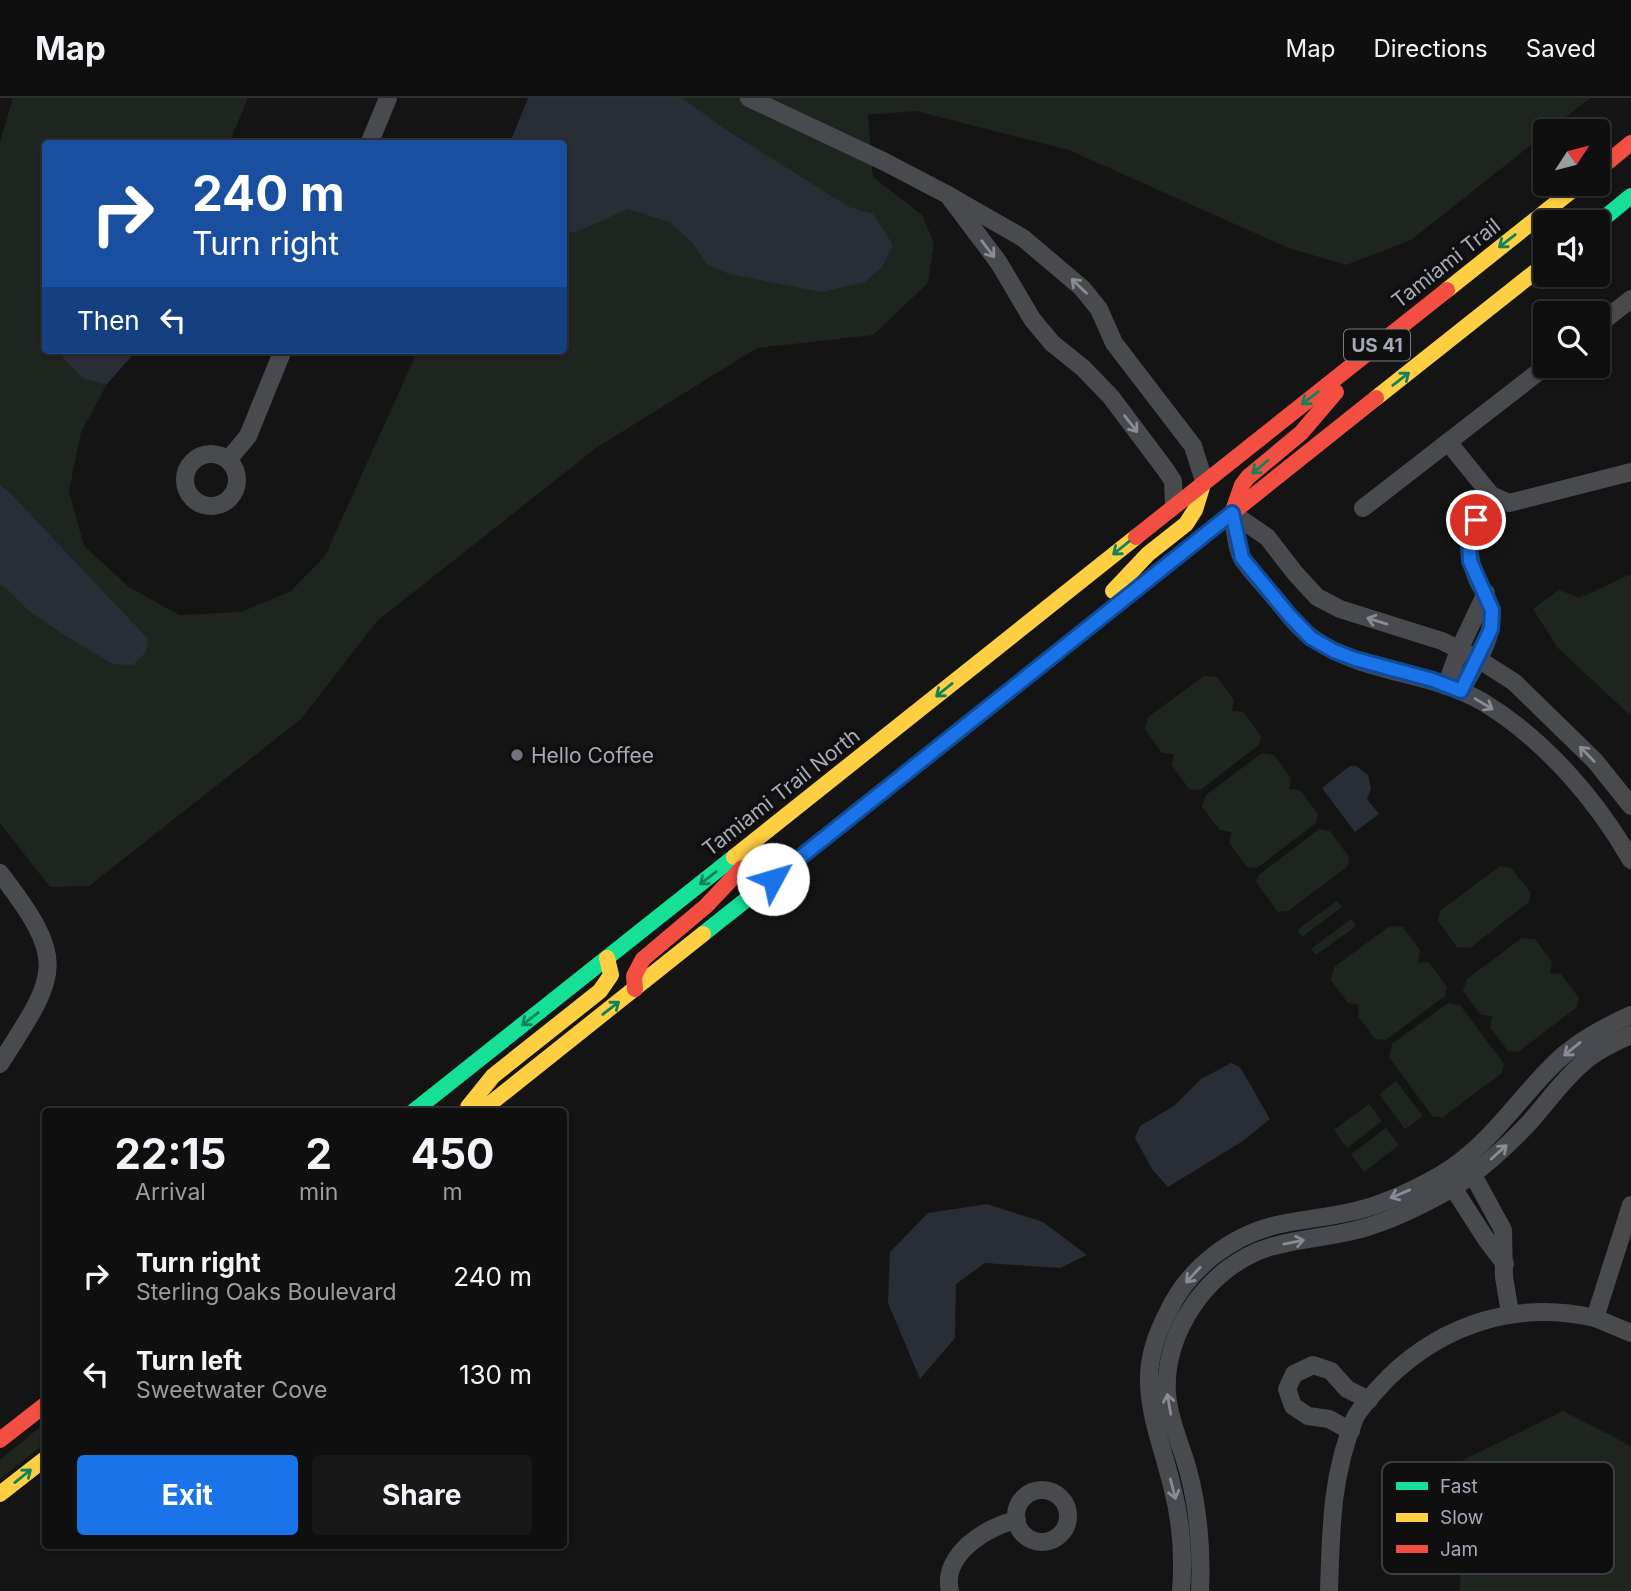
<!DOCTYPE html>
<html lang="en">
<head>
<meta charset="utf-8">
<style>
  body { margin:0; font-family:Inter,sans-serif; background:#181819; color:#f1f3f6; height:100vh; display:flex; flex-direction:column; font-size:26px; white-space:nowrap }
  * { box-sizing:border-box; margin:0 }
  p { font-size:23px; color:#9b9c9f }
  .icon { flex:none; width:38px; height:38px; fill:none; stroke:currentColor; stroke-width:2; stroke-linecap:round; stroke-linejoin:round }
  .map { position:relative; flex:1; overflow:hidden }
  .panel { position:absolute; left:42px; top:1010px; width:525px; height:441px; display:flex; flex-direction:column; background:#0f0f10; border-radius:7px; box-shadow:0 2px 5px #0004,0 0 0 2px #2f2f30 }
  .panel>* { flex:none }
  .banner { position:absolute; left:42px; top:42px; width:525px; height:214px; border-radius:7px; box-shadow:0 2px 5px #0004,0 0 0 2px #2f2f30; background:#1a4fa0; color:#fff; overflow:hidden }
  .needle { width:46px; rotate:54deg }
  .tools { position:absolute; left:1533px; top:21px; display:grid; gap:14px }
  .tools a { display:grid; place-items:center; width:77px; height:77px; border-radius:7px; background:#0f0f10; box-shadow:0 2px 5px #0004,0 0 0 2px #2f2f30; font-size:35px }
  .pin { position:absolute; display:grid; place-items:center; width:60px; height:60px; color:#fff; margin:-30px; border:4px solid #fff; border-radius:50%; box-shadow:0 2px 7px #0007 }
  .me { position:absolute; width:77px; margin:-38px; rotate:51deg; stroke-linejoin:round; filter:drop-shadow(0 0 5px #0008) }
  .turn { display:flex; align-items:center; gap:24px; height:147px; padding:0 35px; font-size:32px }
  .turn .icon { width:91px; height:91px; stroke-width:2.5 }
  .turn b { display:block; font-size:49px; line-height:60px }
  .then { display:flex; align-items:center; height:66px; padding:0 35px; background:#0003; gap:14px; font-size:26px }
  .eta { display:flex; justify-content:space-evenly; align-items:center; height:119px; text-align:center }
  .eta b { font-size:42px; font-weight:700; line-height:49px }
  .primary-button { display:flex; gap:14px; margin-top:auto; padding:14px 35px }
  .primary-button a { flex:1; height:80px; border-radius:7px; background:#1a73e8; color:#fff; font-size:28px; font-weight:700; line-height:80px; text-align:center }
  .primary-button a+a { background:#181819; color:#f1f3f6 }
  ul { padding:0; list-style:none }
  li { display:flex; align-items:center; gap:21px; height:98px; padding:0 35px }
  li div { flex:1 }
  li b { display:block; font-size:26px }
  li em { font-style:normal }
  header { display:flex; align-items:center; gap:42px; box-sizing:border-box; height:98px; padding:0 35px; background:#0f0f10; border-bottom:2px solid #2f2f30 }
  header strong { font-size:33px }
  nav { display:flex; gap:38px; margin-inline-start:auto; font-size:24px }
  .map>svg:first-child { display:block }
</style>
</head>
<body>
<header>
<strong>Map</strong>
<nav><a>Map</a><a>Directions</a><a>Saved</a></nav>
</header>
<div class="map">
<svg width="1631" height="1493" viewBox="0 0 1631 1493">
  <rect width="100%" height="100%" fill="#141415"/>
  <g fill="#1e251f">
    <polygon points="13,0 248,0 229,45 46,46 46,252 137,252 107,286 81,334 69,393 84,448 129,489 179,517 241,514 291,493 325,458 418,252 564,252 564,46 510,45 528,0 1590,0 1548,33 1545,33 1545,36 1411,142 1346,167 1286,149 1069,52 916,13 868,17 873,79 922,117 934,145 928,185 873,237 757,250 596,350 377,523 301,621 89,788 50,789 0,725 0,44"/>
    <polygon points="1631,476 1631,618 1558,550 1533,511 1559,492 1579,500"/>
    <polygon points="1204,578 1217,579 1234,602 1232,613 1243,614 1261,638 1259,647 1200,692 1189,691 1172,667 1174,656 1162,655 1145,631 1148,619"/>
    <polygon points="1262,655 1274,657 1291,680 1289,691 1300,692 1318,716 1316,725 1257,770 1247,769 1229,745 1231,734 1220,732 1202,709 1206,697"/>
    <polygon points="1319,731 1330,733 1349,759 1348,768 1288,813 1278,814 1256,784 1259,777"/>
    <polygon points="1500,768 1511,770 1531,795 1529,804 1470,850 1457,849 1438,823 1440,813"/>
    <polygon points="1337,803 1342,809 1302,839 1297,832"/>
    <polygon points="1351,821 1356,828 1316,857 1311,851"/>
    <polygon points="1390,828 1403,829 1420,852 1418,864 1429,865 1447,889 1445,898 1386,942 1375,941 1358,918 1359,907 1348,905 1331,882 1334,869"/>
    <polygon points="1522,840 1535,841 1552,864 1550,875 1561,876 1579,900 1577,909 1518,954 1508,953 1490,929 1492,918 1481,917 1463,893 1467,881"/>
    <polygon points="1448,905 1460,907 1504,966 1502,975 1443,1019 1433,1019 1389,959 1392,946"/>
    <polygon points="1396,983 1423,1018 1405,1031 1379,996"/>
    <polygon points="1369,1006 1382,1023 1347,1050 1334,1032"/>
    <polygon points="1386,1030 1399,1047 1364,1074 1351,1056"/>
    <polygon points="1563,1313 1631,1348 1631,1493 1460,1493 1463,1362"/>
    <polygon points="45,1325 45,1345 0,1381 0,1362"/>
  </g>
  <g fill="#282d36">
    <polygon points="528,0 682,0 725,31 849,109 873,116 893,147 882,169 865,184 822,194 729,176 707,166 691,143 669,124 628,111 576,134 564,134 564,46 510,45"/>
    <polygon points="55,252 137,252 107,286 84,281"/>
    <polygon points="0,387 13,398 148,541 146,554 133,567 113,566 61,535 27,511 7,491 0,487"/>
    <polygon points="1350,668 1356,668 1368,677 1371,691 1367,701 1379,716 1355,734 1322,690"/>
    <polygon points="1231,965 1240,969 1270,1021 1243,1043 1168,1089 1152,1071 1135,1040 1140,1028 1174,1008 1201,981"/>
    <polygon points="987,1106 1043,1124 1087,1157 1060,1170 985,1165 956,1186 955,1240 920,1281 888,1205 890,1154 928,1115"/>
  </g>
  <g fill="none" stroke-linecap="round" stroke-linejoin="round">
    <g stroke="#494a4d" stroke-width="18">
      <polyline points="749,0 885,64 948,97"/>
      <polyline points="369,46 388,0"/>
      <polyline points="1598,227 1631,201"/>
      <polyline points="1448,344 1491,397 1509,405 1631,374"/>
      <circle cx="211" cy="382" r="26"/>
      <polyline points="228,362 248,338 283,252"/>
      <polyline points="1174,407 1173,383 1165,371 1111,299 1083,270 1052,245 1032,221 999,165 948,97 1023,140 1082,190 1099,211 1114,245 1193,348 1204,383"/>
      <polyline points="1363,410 1546,268"/>
      <path d="M1232,415c3,14 4,35 11,47 9,13 21,25 31,37 12,14 24,32 40,42 50,35 116,32 169,63 61,37 113,97 148,158"/>
      <polyline points="1232,415 1267,439 1295,475 1317,499 1340,511 1442,543 1478,561 1514,584 1595,663 1631,708"/>
      <polyline points="1446,588 1459,552 1486,495"/>
      <path d="M1461,593c12,-23 34,-53 30,-80 -1,-11 -8,-20 -13,-30 -17,-38 -8,-53 13,-86"/>
      <path d="M0,775c69,90 58,100 0,191"/>
      <polyline points="1467,1066 1503,1132 1504,1179 1510,1215"/>
      <polyline points="1448,1082 1486,1141 1505,1166"/>
      <polyline points="1631,1107 1595,1220 1631,1235"/>
      <polyline points="1351,1333 1329,1321 1308,1318 1293,1308 1287,1291 1294,1276 1313,1267 1331,1273 1347,1291 1369,1302"/>
      <circle cx="1042" cy="1418" r="26"/>
      <path d="M950,1493c-9,-36 37,-65 67,-71"/>
      <path d="M1181,1493c3,-36 0,-71 -9,-105 -8,-35 -22,-67 -23,-103 -1,-24 8,-50 19,-71 21,-45 65,-78 113,-88 25,-5 49,-7 74,-13 29,-7 61,-22 87,-37 44,-26 71,-68 106,-104 23,-25 52,-41 83,-55"/>
      <path d="M1200,1493c2,-42 -1,-80 -12,-121 -7,-25 -19,-50 -21,-77 -4,-62 43,-128 103,-146 31,-9 63,-10 94,-19 31,-9 59,-23 87,-39 28,-17 54,-41 77,-65 19,-21 35,-45 57,-63 13,-11 30,-19 46,-26"/>
      <path d="M1329,1493c2,-60 2,-116 26,-173 7,-14 23,-29 34,-41 56,-54 130,-77 206,-59"/>
    </g>
    <g stroke="#16e098" stroke-width="16">
      <polyline points="1598,125 1631,98"/>
      <polyline points="703,836 1168,466"/>
      <polyline points="414,1013 734,759"/>
    </g>
    <g stroke="#ffcf43" stroke-width="16">
      <polyline points="1447,192 1580,86"/>
      <polyline points="1376,300 1545,166"/>
      <polyline points="1113,493 1148,456 1186,426 1195,412 1203,386"/>
      <polyline points="734,759 1136,439"/>
      <polyline points="468,1009 493,978 600,893 611,877 607,860"/>
      <polyline points="481,1013 703,836"/>
      <polyline points="0,1396 46,1360"/>
    </g>
    <g stroke="#f24e42" stroke-width="16">
      <polyline points="1598,72 1631,45"/>
      <polyline points="1234,410 1242,387 1248,379 1301,335 1336,294"/>
      <polyline points="1136,439 1447,192"/>
      <polyline points="1168,466 1376,300"/>
      <polyline points="635,891 634,878 643,861 706,808 742,770"/>
      <polyline points="0,1342 46,1306"/>
    </g>
  </g>
  <defs><path id="oneway-shaft" d="M-6 0H5M1.5-3L5.5 0L1.5 3" fill="none" stroke-width="1.6" stroke-linecap="round" stroke-linejoin="round" transform="scale(1.75)"/></defs>
  <g stroke="#13825b">
    <use href="#oneway-shaft" transform="translate(1507 143) rotate(142)"/>
    <use href="#oneway-shaft" transform="translate(1401 281) rotate(-38)"/>
    <use href="#oneway-shaft" transform="translate(1310 300) rotate(142)"/>
    <use href="#oneway-shaft" transform="translate(1260 369) rotate(140)"/>
    <use href="#oneway-shaft" transform="translate(1121 450) rotate(141)"/>
    <use href="#oneway-shaft" transform="translate(944 592) rotate(141)"/>
    <use href="#oneway-shaft" transform="translate(708 780) rotate(142)"/>
    <use href="#oneway-shaft" transform="translate(611 910) rotate(-38)"/>
    <use href="#oneway-shaft" transform="translate(530 921) rotate(142)"/>
    <use href="#oneway-shaft" transform="translate(23 1378) rotate(-39)"/>
  </g>
  <g stroke="#898c96">
    <use href="#oneway-shaft" transform="translate(988 151) rotate(53)"/>
    <use href="#oneway-shaft" transform="translate(1079 188) rotate(-136)"/>
    <use href="#oneway-shaft" transform="translate(1131 326) rotate(52)"/>
    <use href="#oneway-shaft" transform="translate(1377 523) rotate(-163)"/>
    <use href="#oneway-shaft" transform="translate(1484 606) rotate(31)"/>
    <use href="#oneway-shaft" transform="translate(1587 656) rotate(-134)"/>
    <use href="#oneway-shaft" transform="translate(1572 951) rotate(141)"/>
    <use href="#oneway-shaft" transform="translate(1499 1054) rotate(-42)"/>
    <use href="#oneway-shaft" transform="translate(1400 1096) rotate(157)"/>
    <use href="#oneway-shaft" transform="translate(1294 1144) rotate(-11)"/>
    <use href="#oneway-shaft" transform="translate(1193 1177) rotate(133)"/>
    <use href="#oneway-shaft" transform="translate(1169 1306) rotate(-100)"/>
    <use href="#oneway-shaft" transform="translate(1173 1391) rotate(76)"/>
  </g>
  <g fill="none" stroke-linecap="round" stroke-linejoin="round">
    <g stroke="#114b97" stroke-width="18">
      <polyline id="route" points="773,781 1232,415 1242,460 1289,517 1311,540 1334,553 1355,561 1433,582 1461,593 1491,531 1492,512 1470,463 1469,439 1476,422"/>
    </g>
    <use href="#route" stroke="#1a73e8" stroke-width="12"/>
  </g>
  <circle fill="#72747e" stroke="#0f0f10" stroke-width="2.5" cx="517" cy="657" r="7"/>
  <g text-anchor="middle" dominant-baseline="central" stroke-width="7" stroke-linejoin="round" paint-order="stroke">
    <rect fill="#0f0f10" stroke="#787a84" stroke-width="2" x="1344" y="231.5" width="66" height="31" rx="5"/>
    <g font-size="19" font-weight="bold" fill="#a5a8b6">
      <text x="1377" y="247">US 41</text>
    </g>
    <g font-size="21" fill="#a5a8b6" stroke="#0f0f10">
      <text transform="translate(1446 165) rotate(-38)">Tamiami Trail</text>
      <text transform="translate(781 694) rotate(-38)">Tamiami Trail North</text>
    </g>
    <g font-size="21" fill="#a5a8b6" stroke="#0f0f10" text-anchor="start">
      <text x="531" y="657">Hello Coffee</text>
    </g>
  </g>
  <rect x="1382" y="1364" width="232" height="112" rx="10" fill="#0f0f10" stroke="#3c3d42" stroke-width="2"/>
  <rect x="1396" y="1384" width="32" height="8" fill="#16e098"/>
  <rect x="1396" y="1415" width="32" height="9" fill="#ffcf43"/>
  <rect x="1396" y="1447" width="32" height="8" fill="#f24e42"/>
  <g font-size="19" fill="#a5a8b6">
    <text x="1440" y="1395">Fast</text>
    <text x="1440" y="1426">Slow</text>
    <text x="1440" y="1458">Jam</text>
  </g>
</svg>
<div class="tools">
<a><svg class="needle" viewBox="-14 -14 28 28"><path d="M0-13l5 13h-10z" fill="#e53935"/><path d="M0 13l5-13h-10z" fill="#9b9c9f"/></svg></a>
<a><svg class="icon" aria-label="sound" viewBox="0 0 24 24"><path d="M4 9h4l5-4v14l-5-4H4zM17 9q2 3 0 6"/></svg></a>
<a><svg class="icon" aria-label="search" viewBox="0 0 24 24"><circle cx="10" cy="10" r="6"/><path d="M15 15l6 6"/></svg></a>
</div>
<div class="pin" style="left:1476px;top:422px;background:#d93025"><svg class="icon" aria-label="arrive" viewBox="0 0 24 24"><path d="M6 21V4h12l-3 4 3 4H6"/></svg></div>
<svg class="me" style="left:773px;top:781px" viewBox="-20 -20 40 40"><circle r="19" fill="#fff"/><path d="M0-13L10 11 0 6-10 11z" fill="#1a73e8"/></svg>
<div class="banner">
<div class="turn"><svg class="icon" aria-label="right" viewBox="0 0 24 24"><path d="M7 20v-9h11M14 6l5 5-5 5"/></svg><div><b>240 m</b>Turn right</div></div>
<div class="then">Then<svg class="icon" aria-label="left" viewBox="0 0 24 24"><path d="M17 20v-9H6M10 6l-5 5 5 5"/></svg></div>
</div>
<section class="panel">
<div class="eta">
<div><b>22:15</b><p>Arrival</p></div>
<div><b>2</b><p>min</p></div>
<div><b>450</b><p>m</p></div>
</div>
<ul>
<li><svg class="icon" aria-label="right" viewBox="0 0 24 24"><path d="M7 20v-9h11M14 6l5 5-5 5"/></svg><div><b>Turn right</b><p>Sterling Oaks Boulevard</p></div><em>240 m</em></li>
<li><svg class="icon" aria-label="left" viewBox="0 0 24 24"><path d="M17 20v-9H6M10 6l-5 5 5 5"/></svg><div><b>Turn left</b><p>Sweetwater Cove</p></div><em>130 m</em></li>
</ul>
<div class="primary-button"><a>Exit</a><a>Share</a></div>
</section>
</div>
</body>
</html>
